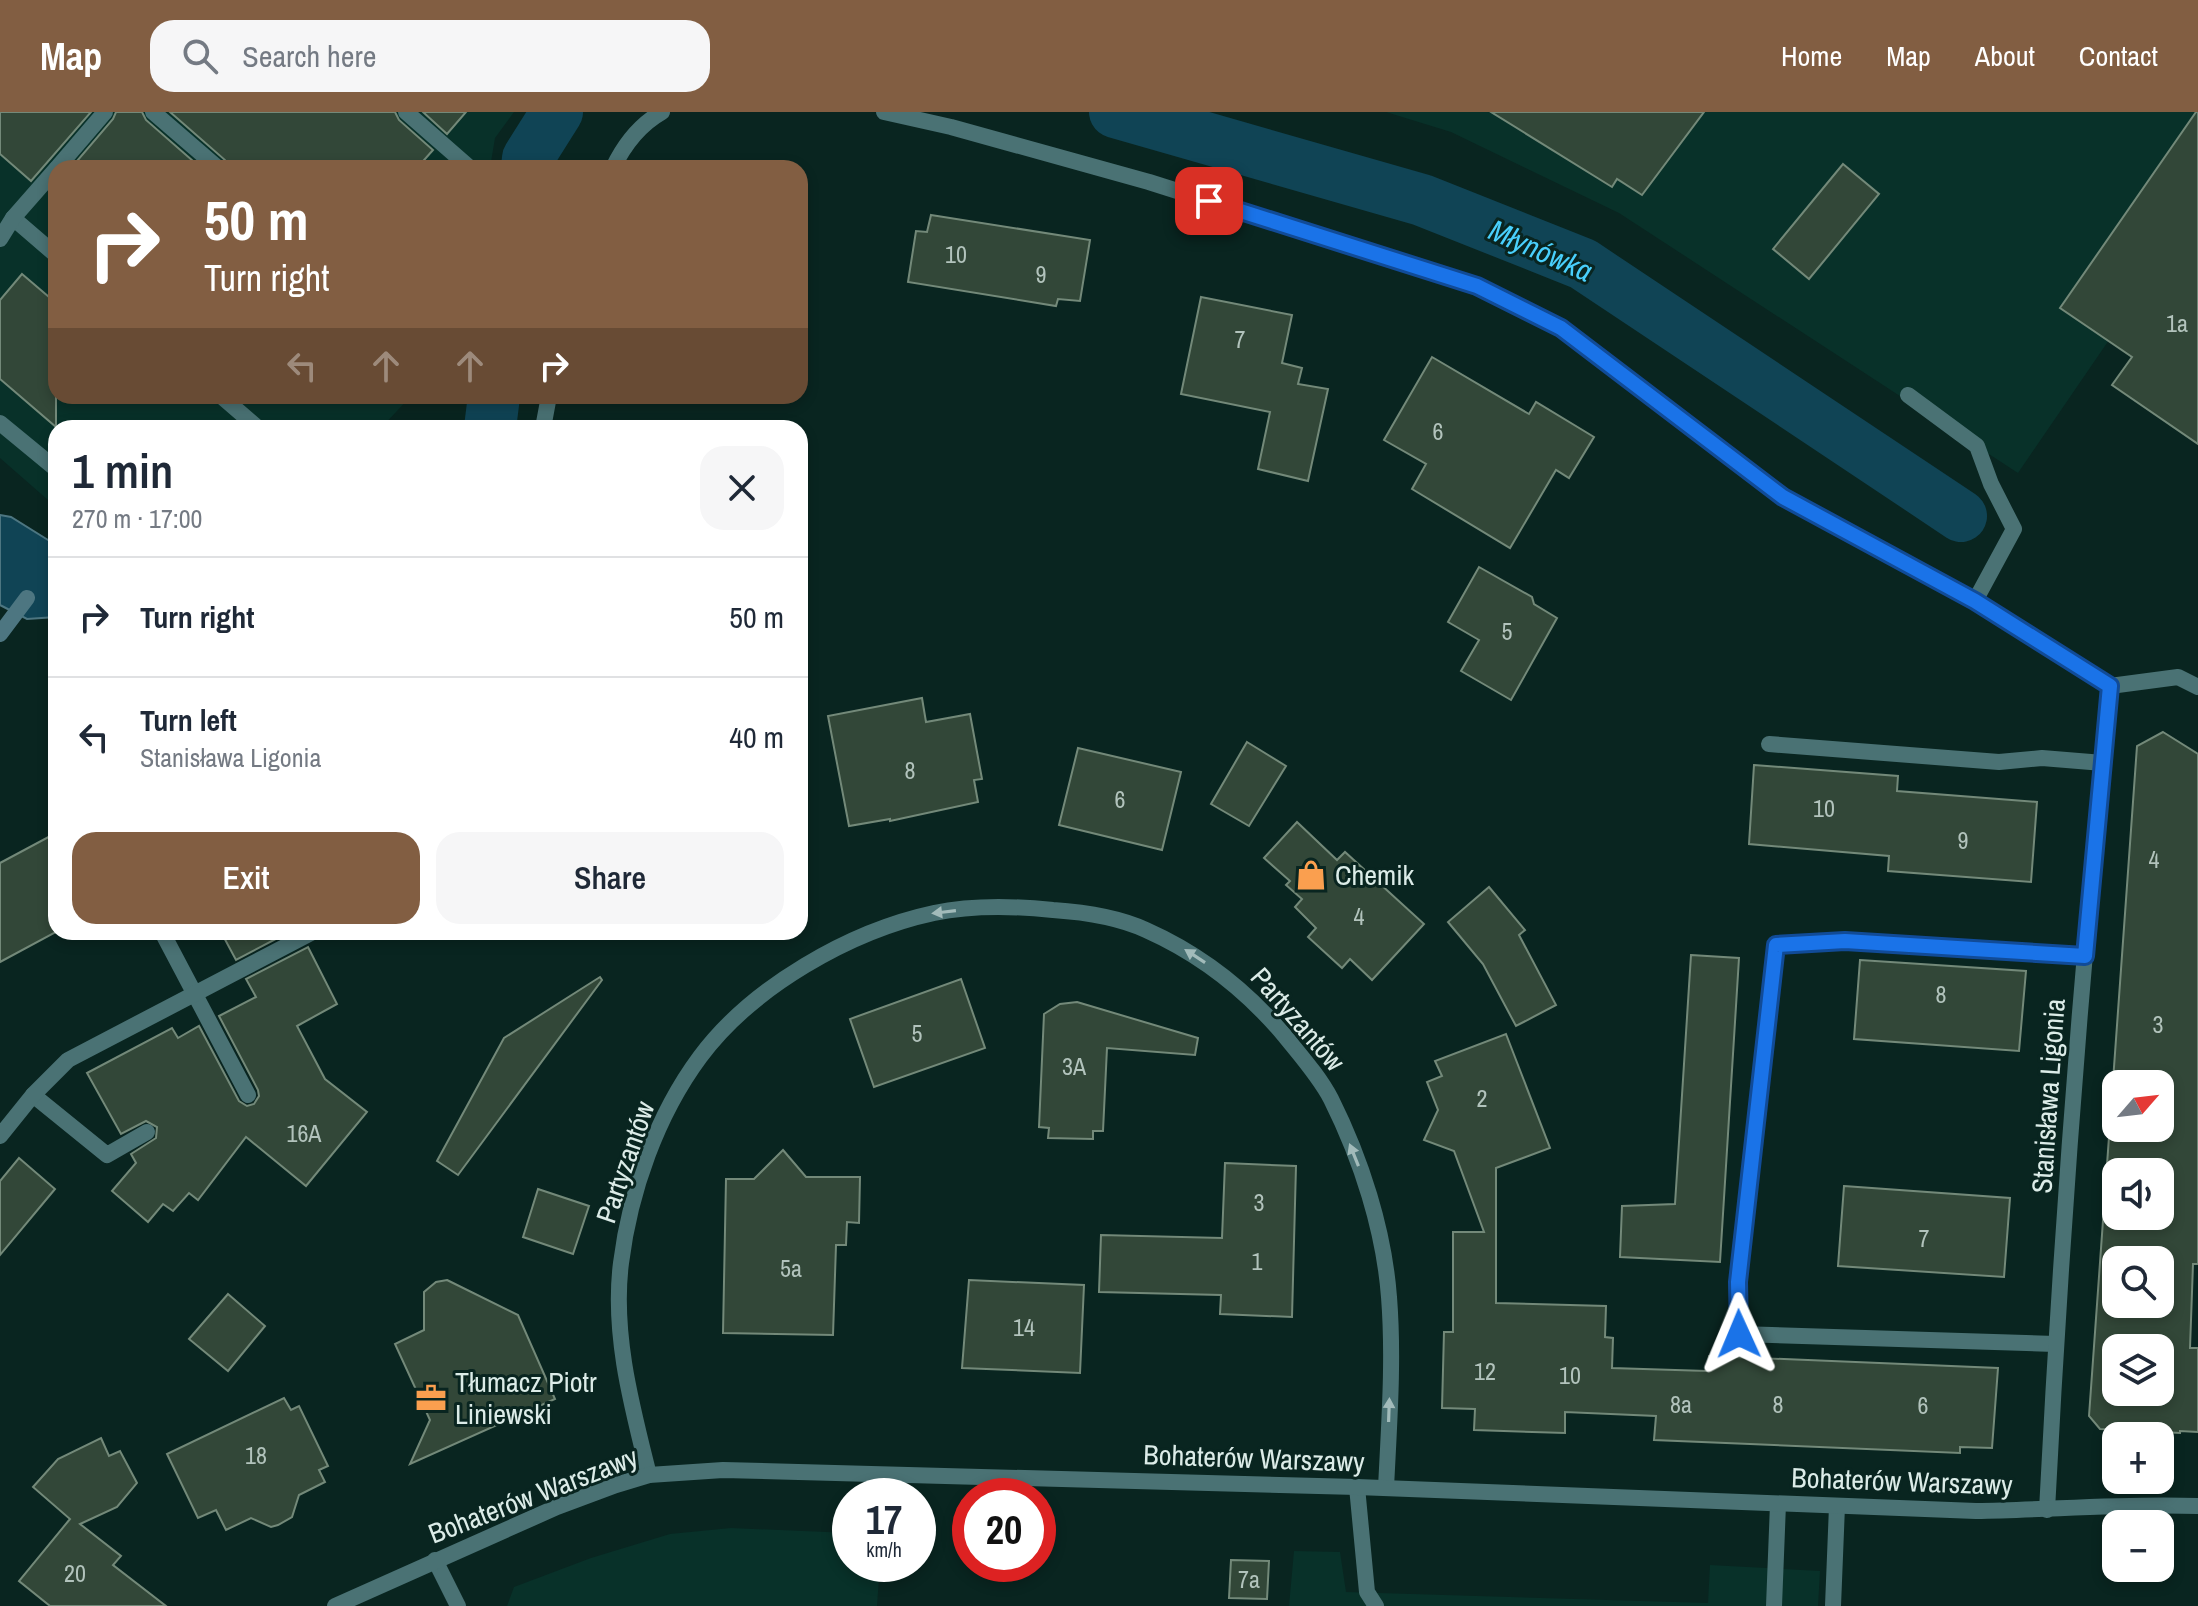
<!DOCTYPE html>
<html lang="en">
<head>
<meta charset="utf-8">
<style>
  body { margin:0; font-family:"Archivo Narrow",sans-serif; background:#f6f6f7; color:#1f2937; height:100vh; display:flex; flex-direction:column; font-size:30px; white-space:nowrap }
  * { box-sizing:border-box; margin:0 }
  p { font-size:26px; color:#747a83 }
  .icon { flex:none; width:44px; height:44px; fill:none; stroke:currentColor; stroke-width:2; stroke-linecap:round; stroke-linejoin:round }
  .map { position:relative; flex:1; overflow:hidden }
  .sheet { position:absolute; left:48px; top:308px; width:760px; height:520px; display:flex; flex-direction:column; background:#fff; border-radius:24px; box-shadow:0 4px 12px #0003 }
  .sheet>* { flex:none }
  .top-card { position:absolute; left:48px; top:48px; width:760px; height:244px; border-radius:24px; box-shadow:0 4px 12px #0003; background:#825e42; color:#fff; overflow:hidden }
  .needle { width:52px; rotate:62deg }
  .controls { position:absolute; left:2102px; top:958px; display:grid; gap:16px }
  .controls a { display:grid; place-items:center; width:72px; height:72px; border-radius:16px; background:#fff; box-shadow:0 4px 12px #0003; font-size:40px }
  .speed { position:absolute; left:832px; top:1366px; display:flex; gap:16px; font-size:40px; font-weight:700; text-align:center }
  .speed>* { display:grid; place-content:center; width:104px; height:104px; border-radius:50%; background:#fff; box-shadow:0 4px 12px #0003; line-height:1 }
  .speed small { font-size:20px; font-weight:400 }
  .speed .limit { border:12px solid #d22; background:#fff; color:#111 }
  .pin { position:absolute; display:grid; place-items:center; width:68px; height:68px; color:#fff; margin:-34px; border-radius:16px; box-shadow:0 4px 12px #0006 }
  .me { position:absolute; width:88px; margin:-44px; rotate:359deg; stroke-linejoin:round; filter:drop-shadow(0 0 6px #0008) }
  .turn { display:flex; align-items:center; gap:28px; height:168px; padding:0 24px; font-size:36px }
  .turn .icon { width:104px; height:104px; stroke-width:2.5 }
  .turn b { display:block; font-size:56px; line-height:68px }
  .lanes { display:flex; align-items:center; height:76px; padding:0 24px; background:#0003; justify-content:center; gap:40px; direction:ltr }
  .lanes .off { opacity:.35 }
  .round { display:grid; place-items:center; flex:none; width:84px; height:84px; border-radius:24px; background:#f6f6f7 }
  .overview { display:flex; align-items:center; justify-content:space-between; height:136px; padding:0 24px }
  h1 { font-size:48px; font-weight:600; line-height:60px }
  .button { display:flex; gap:16px; margin-top:auto; padding:16px 24px }
  .button a { flex:1; height:92px; border-radius:24px; background:#825e42; color:#fff; font-size:32px; font-weight:600; line-height:92px; text-align:center }
  .button a+a { background:#f6f6f7; color:#1f2937 }
  ul { padding:0; list-style:none }
  li { display:flex; align-items:center; gap:24px; height:120px; padding:0 24px; border-top:2px solid #e0e1e3 }
  li div { flex:1 }
  li b { display:block; font-size:30px }
  li em { font-style:normal }
  header { display:flex; align-items:center; gap:48px; box-sizing:border-box; height:112px; padding:0 40px; background:#825e42; color:#fff }
  header strong { font-size:38px }
  nav { display:flex; gap:44px; margin-inline-start:auto; font-size:28px }
  .search { width:560px; height:72px; background:#f6f6f7; display:flex; align-items:center; gap:20px; box-sizing:border-box; padding:0 28px; border-radius:24px; color:#747a83; font-size:30px }
  .map>svg:first-child { display:block }
</style>
</head>
<body>
<header>
<strong>Map</strong>
<div class="search"><svg class="icon" aria-label="search" viewBox="0 0 24 24"><circle cx="10" cy="10" r="6"/><path d="M15 15l6 6"/></svg>Search here</div>
<nav><a>Home</a><a>Map</a><a>About</a><a>Contact</a></nav>
</header>
<div class="map">
<svg width="2198" height="1494" viewBox="0 0 2198 1494">
  <rect width="100%" height="100%" fill="#092520"/>
  <g fill="#083129">
    <polygon points="0,0 514,0 495,26 490,56 56,56 56,284 411,284 381,316 56,316 56,395 0,346"/>
    <polygon points="1386,0 2198,0 2198,98 2018,361 1619,101 1451,20"/>
    <polygon points="731,1416 850,1421 850,1452 880,1452 877,1494 507,1494 514,1475 591,1446 670,1422"/>
    <polygon points="1294,1439 1340,1440 1346,1480 1708,1491 1710,1453 1820,1459 1818,1494 1289,1494"/>
  </g>
  <polygon fill="#104455" stroke="#4d7681" stroke-width="2" points="0,403 11,405 56,433 56,505 27,507 0,493"/>
  <g fill="none" stroke-linecap="round" stroke-linejoin="round">
    <polyline stroke="#4d7681" stroke-width="16" points="0,522 27,486"/>
    <g stroke="#104455" stroke-width="52">
      <polyline points="1115,0 1422,88 1583,152 1961,404"/>
      <polyline points="527,56 528,46 557,0"/>
      <polyline points="490,316 494,284"/>
    </g>
  </g>
  <g fill="#324738" stroke="#738979" stroke-width="2" fill-rule="evenodd">
    <polygon points="0,0 91,0 31,69 0,42"/>
    <polygon points="116,0 142,0 146,8 201,56 71,56 113,7"/>
    <polygon points="170,0 395,0 399,8 433,38 417,56 229,56 225,48"/>
    <polygon points="423,0 466,0 447,22"/>
    <polygon points="1491,0 1704,0 1642,83 1617,67 1612,75"/>
    <polygon points="2196,0 2198,0 2198,332 2112,273 2132,245 2060,196"/>
    <polygon points="1843,52 1879,82 1809,167 1773,137"/>
    <polygon points="931,103 1090,128 1080,189 1058,187 1056,194 908,170 916,119 927,120"/>
    <polygon points="22,162 56,191 56,315 0,267 0,188"/>
    <polygon points="1201,185 1292,203 1282,251 1302,256 1298,272 1328,277 1308,369 1258,357 1270,300 1181,282"/>
    <polygon points="1432,245 1529,302 1536,290 1594,325 1569,366 1556,358 1510,436 1412,377 1426,352 1384,328"/>
    <polygon points="1479,455 1532,485 1534,492 1557,506 1511,588 1461,559 1479,528 1448,510"/>
    <polygon points="922,586 926,610 970,602 982,667 974,668 978,690 890,709 890,707 849,714 828,604"/>
    <path d="M2163,620l35,22v510h-5l-3,84h8v84l-18,-1v2l-80,-4 -11,-13 48,-670zM2116,972h44v44h-44zM2116,1060h44v44h-44zM2116,1148h44v44h-44zM2116,1236h44v44h-44z"/>
    <polygon points="1247,630 1286,654 1249,714 1211,692"/>
    <polygon points="1078,636 1181,660 1162,738 1059,713"/>
    <polygon points="1754,653 1898,664 1897,679 2037,690 2031,770 1888,759 1889,744 1749,732"/>
    <polygon points="1297,710 1337,748 1345,740 1424,812 1372,868 1350,847 1342,856 1308,825 1316,816 1295,795 1302,787 1286,773 1290,769 1264,746"/>
    <polygon points="56,721 56,820 0,850 0,751"/>
    <polygon points="1489,775 1525,818 1519,823 1556,893 1516,914 1483,852 1448,810"/>
    <polygon points="221,820 289,820 236,848"/>
    <polygon points="308,835 337,892 297,914 325,967 367,1000 306,1074 246,1025 198,1088 189,1081 173,1099 163,1092 148,1110 112,1079 136,1051 131,1042 156,1026 157,1015 146,1009 121,1022 87,961 172,916 178,926 199,914 239,989 247,994 254,992 259,984 258,978 219,904 256,885 246,867"/>
    <polygon points="1691,843 1739,846 1720,1150 1620,1145 1622,1094 1675,1092"/>
    <polygon points="1860,848 2026,859 2019,939 1854,927"/>
    <polygon points="600,865 602,868 458,1063 437,1049 504,926"/>
    <polygon points="961,867 985,936 874,975 850,907"/>
    <polygon points="1077,890 1198,926 1195,943 1107,936 1103,1019 1093,1019 1093,1027 1048,1026 1049,1016 1039,1015 1044,902 1060,892"/>
    <polygon points="1506,922 1550,1036 1496,1056 1496,1191 1606,1194 1605,1225 1613,1226 1612,1256 1707,1259 1709,1244 1998,1256 1992,1336 1960,1335 1960,1341 1654,1328 1656,1304 1565,1300 1565,1321 1474,1318 1475,1297 1442,1296 1444,1220 1453,1220 1453,1120 1484,1120 1454,1039 1424,1028 1438,998 1427,970 1442,964 1435,949"/>
    <polygon points="783,1038 806,1065 860,1065 859,1111 847,1110 846,1133 836,1133 833,1223 723,1221 726,1067 754,1067"/>
    <polygon points="19,1046 55,1077 0,1143 0,1069"/>
    <polygon points="1225,1051 1296,1054 1292,1205 1220,1202 1221,1183 1099,1180 1101,1123 1222,1126"/>
    <polygon points="1844,1074 2010,1086 2004,1165 1838,1154"/>
    <polygon points="538,1077 589,1094 573,1142 523,1125"/>
    <polygon points="447,1168 518,1203 555,1287 410,1352 430,1308 395,1232 424,1218 424,1180 436,1170"/>
    <polygon points="969,1168 1084,1173 1080,1261 962,1256"/>
    <polygon points="228,1182 265,1214 228,1259 189,1227"/>
    <polygon points="284,1286 291,1298 299,1294 328,1354 319,1358 325,1370 299,1383 292,1405 278,1413 271,1415 251,1406 226,1418 216,1398 198,1406 167,1342"/>
    <polygon points="101,1326 109,1344 120,1339 137,1371 117,1395 80,1412 121,1444 113,1453 166,1494 50,1494 19,1469 70,1407 33,1375 58,1347"/>
    <polygon points="1231,1448 1269,1449 1267,1487 1229,1486"/>
  </g>
  <g fill="none" stroke-linecap="round" stroke-linejoin="round">
    <g stroke="#4a7274" stroke-width="16">
      <polyline points="153,0 218,56"/>
      <polyline points="406,0 470,56"/>
      <polyline points="57,56 105,0"/>
      <polyline points="13,106 56,143"/>
      <polyline points="0,127 13,106 56,57"/>
      <polyline points="1908,283 1977,334 1991,372 2014,417 1975,489"/>
      <polyline points="221,284 258,316"/>
      <polyline points="0,311 56,357"/>
      <polyline points="1769,632 1999,650 2042,646 2103,651"/>
      <polyline points="162,820 248,983"/>
      <polyline points="33,983 107,1043 147,1020"/>
      <polyline points="2055,1232 1739,1222 1738,1170 1776,833 1845,829 2085,844"/>
      <polyline points="1357,1375 1367,1480 1376,1494"/>
      <polyline points="1774,1494 1778,1392"/>
      <polyline points="1833,1494 1837,1394"/>
    </g>
    <g stroke="#4a7274" stroke-width="16">
      <polyline points="884,0 951,15 1149,70 1477,174 1561,216 1783,385 1975,489 2110,574 2178,565 2198,575"/>
      <path d="M613,56c11,-23 26,-43 49,-56"/>
      <polyline points="543,316 549,284"/>
      <polyline points="0,1024 33,983 68,948 313,820"/>
      <path d="M649,1363c-17,-68 -37,-141 -28,-212 9,-72 36,-148 79,-206 52,-70 150,-126 234,-144 38,-8 80,-7 119,-3 30,2 65,7 93,20 54,24 100,60 138,105 16,20 35,41 47,64 30,60 53,131 58,198 5,63 0,128 -3,191"/>
      <path d="M2047,1398c14,-275 35,-550 63,-824"/>
      <polyline points="435,1448 458,1494"/>
      <path d="M335,1494l222,-99 59,-22 33,-10 74,-5 634,17 619,24c74,-1 148,-8 222,-5"/>
    </g>
  </g>
  <defs><path id="oneway-solid" d="M-6-.8H1V-3.2L6.5 0L1 3.2V.8H-6Z" transform="scale(2)"/></defs>
  <g fill="#a2bbba">
    <use href="#oneway-solid" transform="translate(944 800) rotate(173)"/>
    <use href="#oneway-solid" transform="translate(1195 844) rotate(-147)"/>
    <use href="#oneway-solid" transform="translate(1354 1043) rotate(-112)"/>
    <use href="#oneway-solid" transform="translate(1389 1298) rotate(-88)"/>
  </g>
  <g fill="none" stroke-linecap="round" stroke-linejoin="round">
    <g stroke="#114b97" stroke-width="20">
      <polyline id="route" points="1209,89 1477,174 1561,216 1783,385 1975,489 2110,574 2085,844 1845,829 1776,833 1738,1170 1739,1222"/>
    </g>
    <use href="#route" stroke="#1a73e8" stroke-width="14"/>
  </g>
  <defs>
    <g id="shop-bare" transform="scale(2.4)"><path d="M-5-2.5h2.3a2.7 3.5 0 0 1 5.4 0H5L5.5 6h-11ZM-1.5-2.5h3a1.5 2.3 0 0 0-3 0Z" fill="#fa9f4f" stroke="#092520" stroke-width="2.5" paint-order="stroke"/></g>
    <g id="office-bare" transform="scale(2.4)"><path d="M-6-3h4V-5.5h4V-3h4V5H-6ZM-1-4.5V-3h2v-1.5ZM-6 0V1H6V0Z" fill="#fa9f4f" stroke="#092520" stroke-width="2.5" paint-order="stroke"/></g>
  </defs>
  <g fill-rule="evenodd">
    <use href="#shop-bare" x="1311" y="763"/>
    <use href="#office-bare" x="431" y="1286"/>
  </g>
  <g text-anchor="middle" dominant-baseline="central" stroke-width="6" stroke-linejoin="round" paint-order="stroke">
    <g font-size="24" fill="#b2c3bc">
      <text x="956" y="142">10</text>
      <text x="1041" y="162">9</text>
      <text x="2177" y="211">1a</text>
      <text x="1240" y="227">7</text>
      <text x="1438" y="319">6</text>
      <text x="1507" y="519">5</text>
      <text x="910" y="658">8</text>
      <text x="1120" y="687">6</text>
      <text x="1824" y="696">10</text>
      <text x="1963" y="728">9</text>
      <text x="2154" y="747">4</text>
      <text x="1359" y="804">4</text>
      <text x="1941" y="882">8</text>
      <text x="2158" y="912">3</text>
      <text x="917" y="921">5</text>
      <text x="1074" y="954">3A</text>
      <text x="1482" y="986">2</text>
      <text x="304" y="1021">16A</text>
      <text x="1259" y="1090">3</text>
      <text x="1924" y="1126">7</text>
      <text x="1257" y="1149">1</text>
      <text x="791" y="1156">5a</text>
      <text x="1024" y="1215">14</text>
      <text x="1485" y="1259">12</text>
      <text x="1570" y="1263">10</text>
      <text x="1681" y="1292">8a</text>
      <text x="1778" y="1292">8</text>
      <text x="1923" y="1293">6</text>
      <text x="256" y="1343">18</text>
      <text x="75" y="1461">20</text>
      <text x="1249" y="1467">7a</text>
    </g>
    <g font-size="28" fill="#dcece8" stroke="#092520" text-anchor="start">
      <text x="1335" y="763">Chemik</text>
      <text x="455" y="1270">Tłumacz Piotr<tspan x="455" dy="32">Liniewski</tspan></text>
    </g>
    <g font-size="28" fill="#dcece8" stroke="#092520">
      <text transform="translate(1298 907) rotate(49)">Partyzantów</text>
      <text transform="translate(2048 984) rotate(-86)">Stanisława Ligonia</text>
      <text transform="translate(625 1050) rotate(-71)">Partyzantów</text>
      <text transform="translate(1254 1346) rotate(2)">Bohaterów Warszawy</text>
      <text transform="translate(1902 1369) rotate(2)">Bohaterów Warszawy</text>
      <text transform="translate(533 1383) rotate(-21)">Bohaterów Warszawy</text>
    </g>
    <g font-size="30" font-style="italic" fill="#49d0fc" stroke="#092520">
      <text transform="translate(1541 138) rotate(24)">Młynówka</text>
    </g>
  </g>
</svg>
<div class="controls">
<a><svg class="needle" viewBox="-14 -14 28 28"><path d="M0-13l5 13h-10z" fill="#e53935"/><path d="M0 13l5-13h-10z" fill="#747a83"/></svg></a>
<a><svg class="icon" aria-label="sound" viewBox="0 0 24 24"><path d="M4 9h4l5-4v14l-5-4H4zM17 9q2 3 0 6"/></svg></a>
<a><svg class="icon" aria-label="search" viewBox="0 0 24 24"><circle cx="10" cy="10" r="6"/><path d="M15 15l6 6"/></svg></a>
<a><svg class="icon" aria-label="layers" viewBox="0 0 24 24"><path d="M12 4l9 5-9 5-9-5zM3 14l9 5 9-5"/></svg></a>
<a>+</a>
<a>−</a>
</div>
<div class="speed"><div>17<small>km/h</small></div><div class="limit">20</div></div>
<div class="pin" style="left:1209px;top:89px;background:#d93025"><svg class="icon" aria-label="arrive" viewBox="0 0 24 24"><path d="M6 21V4h12l-3 4 3 4H6"/></svg></div>
<svg class="me" style="left:1739px;top:1222px" viewBox="-20 -20 40 40"><path d="M0-17L14 15 0 8-14 15z" fill="#1a73e8" stroke="#fff" stroke-width="4"/></svg>
<div class="top-card">
<div class="turn"><svg class="icon" aria-label="right" viewBox="0 0 24 24"><path d="M7 20v-9h11M14 6l5 5-5 5"/></svg><div><b>50 m</b>Turn right</div></div>
<div class="lanes"><svg class="icon off" aria-label="left" viewBox="0 0 24 24"><path d="M17 20v-9H6M10 6l-5 5 5 5"/></svg><svg class="icon off" aria-label="ahead" viewBox="0 0 24 24"><path d="M12 20V5M6 11l6-6 6 6"/></svg><svg class="icon off" aria-label="ahead" viewBox="0 0 24 24"><path d="M12 20V5M6 11l6-6 6 6"/></svg><svg class="icon" aria-label="right" viewBox="0 0 24 24"><path d="M7 20v-9h11M14 6l5 5-5 5"/></svg></div>
</div>
<section class="sheet">
<div class="overview"><div><h1>1 min</h1><p>270 m · 17:00</p></div><a class="round"><svg class="icon" aria-label="close" viewBox="0 0 24 24"><path d="M6 6l12 12M18 6L6 18"/></svg></a></div>
<ul>
<li><svg class="icon" aria-label="right" viewBox="0 0 24 24"><path d="M7 20v-9h11M14 6l5 5-5 5"/></svg><div><b>Turn right</b></div><em>50 m</em></li>
<li><svg class="icon" aria-label="left" viewBox="0 0 24 24"><path d="M17 20v-9H6M10 6l-5 5 5 5"/></svg><div><b>Turn left</b><p>Stanisława Ligonia</p></div><em>40 m</em></li>
</ul>
<div class="button"><a>Exit</a><a>Share</a></div>
</section>
</div>
</body>
</html>
